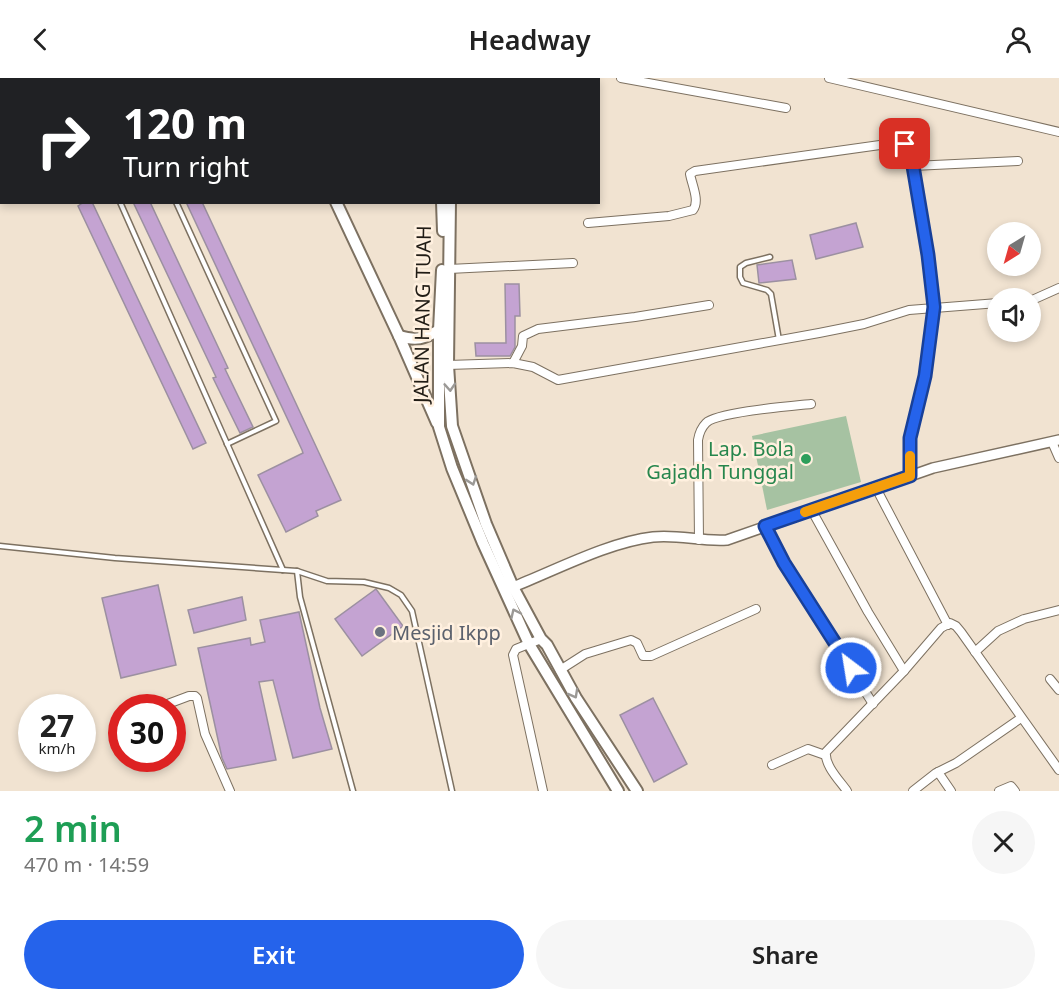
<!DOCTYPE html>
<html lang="en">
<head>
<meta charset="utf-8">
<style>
  body { margin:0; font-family:"Noto Sans",sans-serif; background:#f6f6f6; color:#222; height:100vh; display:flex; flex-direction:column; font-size:22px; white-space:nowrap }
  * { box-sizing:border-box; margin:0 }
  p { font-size:20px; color:#767676 }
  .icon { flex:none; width:33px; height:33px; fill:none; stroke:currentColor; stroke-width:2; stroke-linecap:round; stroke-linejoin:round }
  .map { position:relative; height:713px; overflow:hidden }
  .drawer { display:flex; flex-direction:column; background:#fff; flex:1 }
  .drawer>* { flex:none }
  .guide { position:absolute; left:0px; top:0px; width:600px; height:126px; box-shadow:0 3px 9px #0003; background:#202124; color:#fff; overflow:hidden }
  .needle { width:39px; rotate:217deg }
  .fabs { position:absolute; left:987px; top:144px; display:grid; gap:12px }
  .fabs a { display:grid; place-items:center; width:54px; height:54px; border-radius:50%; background:#fff; box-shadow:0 3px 9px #0003; font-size:30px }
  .speed { position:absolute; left:18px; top:616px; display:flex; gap:12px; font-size:30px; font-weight:700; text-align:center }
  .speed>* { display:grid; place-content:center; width:78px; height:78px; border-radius:50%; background:#fff; box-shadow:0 3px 9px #0003; line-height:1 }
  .speed small { font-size:15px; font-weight:400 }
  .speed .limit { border:9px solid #d22; background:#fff; color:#111 }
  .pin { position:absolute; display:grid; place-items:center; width:51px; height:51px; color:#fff; margin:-26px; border-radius:12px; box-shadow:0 3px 9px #0006 }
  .me { position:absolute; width:66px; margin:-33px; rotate:329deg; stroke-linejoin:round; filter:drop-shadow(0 0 4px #0008) }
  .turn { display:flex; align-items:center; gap:21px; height:126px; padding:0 24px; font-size:27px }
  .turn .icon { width:78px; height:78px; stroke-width:2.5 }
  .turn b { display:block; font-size:42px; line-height:51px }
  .round { display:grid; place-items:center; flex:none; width:63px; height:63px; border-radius:32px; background:#f6f6f6 }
  .overview { display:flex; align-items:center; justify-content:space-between; height:102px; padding:0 24px }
  h1 { font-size:36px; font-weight:600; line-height:45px; color:#1e9e55 }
  .primary-button { display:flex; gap:12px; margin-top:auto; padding:12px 24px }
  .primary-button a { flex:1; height:69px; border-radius:36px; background:#2563eb; color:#fff; font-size:24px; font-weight:600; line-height:69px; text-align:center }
  .primary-button a+a { background:#f6f6f6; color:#222 }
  header { display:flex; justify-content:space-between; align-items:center; height:78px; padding:0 24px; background:#fff; font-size:27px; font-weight:600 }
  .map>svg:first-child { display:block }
</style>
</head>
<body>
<header><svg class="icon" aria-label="back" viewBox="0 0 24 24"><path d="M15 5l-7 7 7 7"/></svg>Headway<svg class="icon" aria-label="person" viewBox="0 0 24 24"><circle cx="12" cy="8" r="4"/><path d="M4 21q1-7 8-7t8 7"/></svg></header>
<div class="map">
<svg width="1059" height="713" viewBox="0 0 1059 713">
  <rect width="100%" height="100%" fill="#f1e3d1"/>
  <polygon fill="#a6c2a2" points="846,338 861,404 767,432 752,358"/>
  <g fill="#c4a3d2" stroke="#9c90a1" stroke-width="1.5">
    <polygon points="84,124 92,124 206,365 193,371 78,128"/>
    <polygon points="133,124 150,124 228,290 225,291 253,349 240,355 213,300 216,299"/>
    <polygon points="186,124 202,124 341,422 316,433 318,438 286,454 258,397 303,375 302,372"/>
    <polygon points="856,145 863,169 816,181 810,157"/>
    <polygon points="792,182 796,201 759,205 757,187"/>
    <polygon points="505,206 519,206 520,238 515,238 515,269 510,278 476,278 475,265 506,265"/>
    <polygon points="158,507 176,587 121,600 102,520"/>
    <polygon points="376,511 403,548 362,578 335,541"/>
    <polygon points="242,519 246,542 194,555 188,532"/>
    <polygon points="299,534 320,630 332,671 293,680 273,602 259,604 276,682 227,691 222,680 198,570 250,560 251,567 265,564 260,542"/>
    <polygon points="653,620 687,686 654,704 620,637"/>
  </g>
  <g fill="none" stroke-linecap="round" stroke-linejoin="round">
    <g stroke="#7d7161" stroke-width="7">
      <g id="service">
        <polyline points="120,124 283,492"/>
        <polyline points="176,124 276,343 227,366"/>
        <polyline points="770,179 746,185 740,189 740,199 743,205 767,212 771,216 779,262"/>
        <polyline points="0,468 115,480 297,493 327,503 364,504 389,510 401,517 412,533 452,713"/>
        <polyline points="297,493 300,519 353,713"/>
      </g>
    </g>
    <g stroke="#7d7161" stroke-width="10">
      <g id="minor">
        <polyline points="621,0 786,30"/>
        <polyline points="829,0 1059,54"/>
        <polyline points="913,88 1018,83"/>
        <path d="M588,145l81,-7 24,-6c7,-9 -1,-25 -3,-36l5,-3 192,-27 20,1 6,21 15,89 6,52 -9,69 -15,62v38"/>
        <polyline points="449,191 573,185"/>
        <polyline points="1030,223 1059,210"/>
        <polyline points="513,285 522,268 523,258 538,251 635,239 709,227"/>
        <polyline points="448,287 513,285 533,289 558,302 819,255 864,246 909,232 998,225"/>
        <polyline points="1052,364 1059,380"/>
        <polyline points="876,410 948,547"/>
        <polyline points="811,431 868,534 904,593"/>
        <polyline points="765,448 784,485 873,626"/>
        <path d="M699,462l-1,-100c1,-6 3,-12 8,-17 11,-11 86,-17 105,-19"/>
        <polyline points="541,561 516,571 513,577 543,713"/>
        <polyline points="975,574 998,553 1024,541 1059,532"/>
        <polyline points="560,592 585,576 631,562 637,565 643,578 651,578 756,531"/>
        <polyline points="1050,601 1059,612"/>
        <polyline points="157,630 189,618 195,618 197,620 205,656 230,713"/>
        <polyline points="772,687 808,671 825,677"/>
        <polyline points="938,694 951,713"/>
        <path d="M847,713c-7,-10 -23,-26 -21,-39l78,-81 37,-43 9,-5 6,3 5,6 98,138"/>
        <polyline points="913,713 936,695 956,685 1021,640"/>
        <polyline points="999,713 1011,708 1015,713"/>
      </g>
    </g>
    <g stroke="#7d7161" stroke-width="12">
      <path id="tertiary" d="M513,509c43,-17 96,-45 140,-50 25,-3 49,5 74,3l206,-72 126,-28"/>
    </g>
    <g stroke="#7d7161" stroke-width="14">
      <g id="secondary">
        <polyline points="276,0 277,2"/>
        <polyline points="449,2 449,0"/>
        <polyline points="458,2 458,0"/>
        <polyline points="336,124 399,258 437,345"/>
        <polyline points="442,124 443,153"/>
        <polyline points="450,124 448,287 452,348 486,446 513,509 541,561 547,567 576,620 637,713"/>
        <polyline points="442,192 439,252 439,349 452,390 483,465 529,566 618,713"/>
        <path d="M399,258c17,5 25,3 40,-6"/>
      </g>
    </g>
    <use href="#service" stroke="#fff" stroke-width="4"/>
    <use href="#minor" stroke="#fff" stroke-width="8"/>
    <use href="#tertiary" stroke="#fff" stroke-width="9"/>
    <use href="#secondary" stroke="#fff" stroke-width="10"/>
  </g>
  <defs><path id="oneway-chevron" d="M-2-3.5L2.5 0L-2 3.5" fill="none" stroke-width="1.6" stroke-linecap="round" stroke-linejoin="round" transform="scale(1.5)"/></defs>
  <g stroke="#9b9996">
    <use href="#oneway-chevron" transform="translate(450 309) rotate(86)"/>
    <use href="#oneway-chevron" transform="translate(472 403) rotate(71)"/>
    <use href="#oneway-chevron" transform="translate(515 535) rotate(-115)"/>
    <use href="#oneway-chevron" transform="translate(574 616) rotate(61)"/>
  </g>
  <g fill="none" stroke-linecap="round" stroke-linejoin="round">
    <g stroke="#184099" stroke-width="15">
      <polyline id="route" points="851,590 784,485 765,448 910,398 910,360 925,298 934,229 928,177 913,88 908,69 905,66"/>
    </g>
    <use href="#route" stroke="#2563eb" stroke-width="10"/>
    <polyline stroke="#f59e0b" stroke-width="10" points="805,434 910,398 910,378"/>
  </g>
  <circle fill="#2e9e5b" stroke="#fff0df" stroke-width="2" cx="806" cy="381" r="6"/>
  <circle fill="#6b7280" stroke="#fff0df" stroke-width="2" cx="380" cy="554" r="6"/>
  <g text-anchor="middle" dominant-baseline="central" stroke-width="5" stroke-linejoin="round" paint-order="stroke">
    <g font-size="20" fill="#211c15" stroke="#fff0df">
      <text transform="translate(422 236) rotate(-89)">JALAN HANG TUAH</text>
    </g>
    <g font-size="20" fill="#27864d" stroke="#fff0df" text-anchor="end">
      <text x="794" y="370">Lap. Bola<tspan x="794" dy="23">Gajadh Tunggal</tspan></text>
    </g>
    <g font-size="20" fill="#5b616d" stroke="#fff0df" text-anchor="start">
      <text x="392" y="554">Mesjid Ikpp</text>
    </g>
  </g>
</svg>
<div class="fabs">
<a><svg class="needle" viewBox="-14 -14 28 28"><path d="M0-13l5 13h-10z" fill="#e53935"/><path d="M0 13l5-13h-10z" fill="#767676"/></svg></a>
<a><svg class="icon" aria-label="sound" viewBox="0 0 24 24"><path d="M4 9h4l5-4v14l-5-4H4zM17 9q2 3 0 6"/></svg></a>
</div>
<div class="speed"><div>27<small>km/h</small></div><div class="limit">30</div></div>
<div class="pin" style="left:905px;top:66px;background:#d93025"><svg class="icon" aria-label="arrive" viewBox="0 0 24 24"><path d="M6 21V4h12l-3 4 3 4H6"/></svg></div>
<svg class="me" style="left:851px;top:590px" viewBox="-20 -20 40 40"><circle r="17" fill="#2563eb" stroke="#fff" stroke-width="3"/><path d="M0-11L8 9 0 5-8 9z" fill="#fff"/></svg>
<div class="guide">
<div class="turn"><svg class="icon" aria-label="right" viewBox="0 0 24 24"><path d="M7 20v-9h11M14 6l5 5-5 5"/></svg><div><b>120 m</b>Turn right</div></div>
</div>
</div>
<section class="drawer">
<div class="overview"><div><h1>2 min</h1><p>470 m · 14:59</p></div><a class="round"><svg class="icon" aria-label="close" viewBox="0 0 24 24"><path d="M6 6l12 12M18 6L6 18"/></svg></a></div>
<div class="primary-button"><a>Exit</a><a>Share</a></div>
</section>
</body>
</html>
